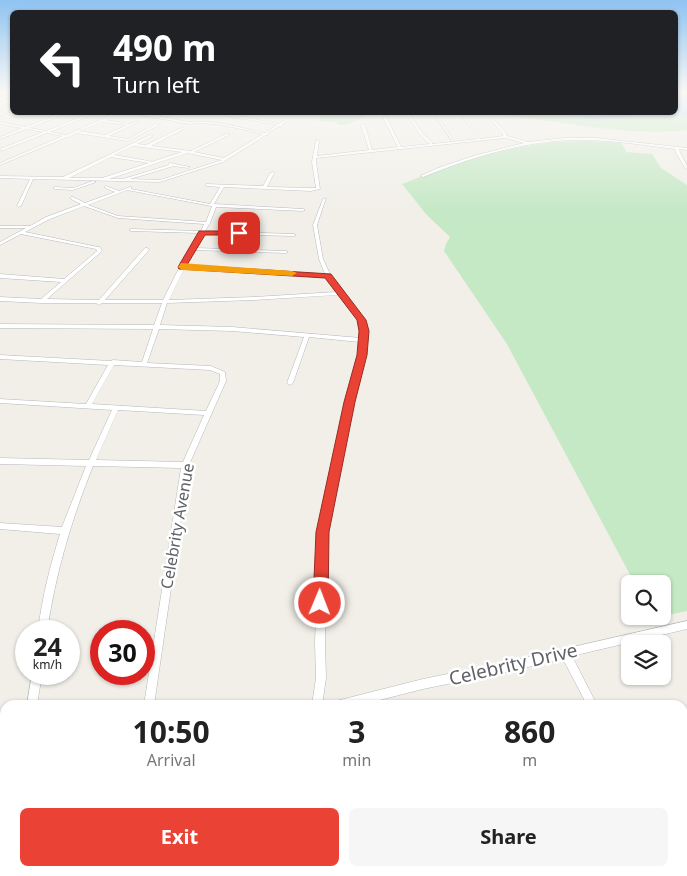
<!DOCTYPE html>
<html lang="en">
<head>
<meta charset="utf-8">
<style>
  body { margin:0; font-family:"Noto Sans",sans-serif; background:#f6f6f6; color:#222; height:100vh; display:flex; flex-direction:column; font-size:19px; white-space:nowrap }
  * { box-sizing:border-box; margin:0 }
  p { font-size:16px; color:#767676 }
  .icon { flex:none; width:28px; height:28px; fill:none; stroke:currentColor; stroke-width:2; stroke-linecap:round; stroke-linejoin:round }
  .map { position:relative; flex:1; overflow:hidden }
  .drawer { position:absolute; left:0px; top:700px; width:688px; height:176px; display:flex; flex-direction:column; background:#fff; border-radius:15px 15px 0 0; box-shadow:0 1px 4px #0004 }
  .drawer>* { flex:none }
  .banner { position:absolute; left:10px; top:10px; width:668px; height:105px; border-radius:8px; box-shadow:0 1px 4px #0004; background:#202124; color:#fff; overflow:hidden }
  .fabs { position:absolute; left:621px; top:575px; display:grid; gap:10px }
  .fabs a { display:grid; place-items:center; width:50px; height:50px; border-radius:8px; background:#fff; box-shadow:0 1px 4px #0004; font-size:25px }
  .speed { position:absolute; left:15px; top:620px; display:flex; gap:10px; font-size:25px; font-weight:700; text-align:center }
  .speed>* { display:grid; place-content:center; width:65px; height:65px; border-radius:50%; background:#fff; box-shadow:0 1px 4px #0004; line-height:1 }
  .speed small { font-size:12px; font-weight:400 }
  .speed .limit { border:8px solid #d22; background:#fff; color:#111 }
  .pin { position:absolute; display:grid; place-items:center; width:42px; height:42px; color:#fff; margin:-21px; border-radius:10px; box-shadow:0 2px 8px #0006 }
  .me { position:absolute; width:55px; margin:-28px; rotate:1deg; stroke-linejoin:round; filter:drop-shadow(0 0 4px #0008) }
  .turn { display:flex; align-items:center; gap:18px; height:105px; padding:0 20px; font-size:22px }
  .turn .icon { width:65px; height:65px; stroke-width:2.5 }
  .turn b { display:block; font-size:35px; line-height:42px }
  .eta { display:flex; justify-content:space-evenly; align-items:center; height:85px; text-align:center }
  .eta b { font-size:30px; font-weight:700; line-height:35px }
  .button { display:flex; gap:10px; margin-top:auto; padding:10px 20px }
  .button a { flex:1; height:58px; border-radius:8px; background:#ea4335; color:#fff; font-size:20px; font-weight:700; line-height:58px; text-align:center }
  .button a+a { background:#f6f6f6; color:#222 }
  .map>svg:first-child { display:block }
</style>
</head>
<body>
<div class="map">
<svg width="687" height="876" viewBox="0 0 687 876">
  <rect width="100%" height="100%" fill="#f1efe8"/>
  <g fill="#c5e8c5">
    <path d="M544,112l47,7 96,-3v14c-70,7 -138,-12 -207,-17z"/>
    <polygon points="322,113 322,112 371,113 347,125 339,125 335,122 318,121"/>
    <path d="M586,141l36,2 4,9 26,2 9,14 26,17v426l-24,5 -1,-32h-27l-128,-240 -63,-93 2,-7 4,-7 -24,-23 -24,-30c46,-17 95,-36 145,-41 13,-2 26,-1 39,-2z"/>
  </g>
  <polygon fill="#aadaff" points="675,91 687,91 687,116 591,119 544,113 675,112"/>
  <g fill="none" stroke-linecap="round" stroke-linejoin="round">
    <g stroke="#b5b8bc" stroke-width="1">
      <g id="minor">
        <polygon points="12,94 12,96 3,98 12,104 12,106 0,99 0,97"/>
        <polygon points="12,112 15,112 0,119 0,117"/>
        <path d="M64,112h5l-39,16 16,3 47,-19h5l-48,20 16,3 52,-23h5l-18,8 25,4 7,-3 2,1 -30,14 19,3 28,-15 3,1 -31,16 -52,-8 -7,4h-2l-67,28v-2l63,-27 -16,-3 -46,18 -1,-2 43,-17 -17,-3 -26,10v-2l22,-9 -22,-4v-2l26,5zM102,122l25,3 -22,10 -26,-4z"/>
        <path d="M126,112h9l54,10c25,-3 52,6 76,11l12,-8 -70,-13h9l63,12 14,-9 -13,-3 15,2 2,-2h4l-18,12v2h-3l-12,7v2h-2l-43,27 -63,20 -127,-3 -12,27 -3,1 -1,-1 13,-27 -30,-1v-2l63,1 87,-42 3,1 -16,8 9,1 37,-18 1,2 -33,17 40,5 37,-18 1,2 -35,17 30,6 39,-24c-24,-5 -50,-13 -74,-10zM133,146l49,6 -31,10 -2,-1 -35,-6zM187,153l35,7 -62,20 -30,-1 44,-13 14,2 2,-1 -20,-4 -2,1 1,1 -46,14h-14zM111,157l38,6 -47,15h-33z"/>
        <path d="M459,112h2l19,27 23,-3v-2l-12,-14 2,-1 13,14 1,3 21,6 37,-4h31l91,10v2l-8,-1c2,8 8,13 8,20l-2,-1 -9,-15 -1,-4c-31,-4 -63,-9 -95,-9 -55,0 -107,17 -157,37l-3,-1 18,-8 35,-12 51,-13 -19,-5 -189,20v4l4,27 -9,2 -87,-4 -10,17 89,5 2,1 -2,1 -87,-4 -6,16 -5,8 89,3 2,1 -2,1 -90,-2 -8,14 90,3 2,1 -2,1 -92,-3 -9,16 140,8 -6,-15 -6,-34 10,-26 3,-1 -9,27 6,34 8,17 10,16 23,28 3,11 -2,24 -12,47 -26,130 -2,111 1,35 -4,27h-10l4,-27 -1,-35 4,-111 28,-130 12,-47 1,-13 -51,-5 -16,46 -3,2 -3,-2 17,-46 -72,-6 -73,-2 -12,34 64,3 14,6 1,9 -37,84 -35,240h-10l37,-237 -88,-2c-22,55 -37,106 -46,165h-9c4,-33 12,-65 22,-97l-60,-5v-6l62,4 24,-61 -86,-2v-6l89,2 23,-50 -112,-7v-4l86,5 22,-39 -108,-6v-4l111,6 2,-1 29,2 11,-33 -153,-1v-4l154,1 8,-22h-60l-3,2 -3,-2h-54l-42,-2v-4l41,2 20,-17 -61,-4v-4l64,5 33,-28 -1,-2 -75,-15 -21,11v-3l26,-14h-26v-2h30l16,-9 35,-13 -10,-5v-2h2l12,6 30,-11 -10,-4v-2h1l13,5 11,-4h1v2l79,15 10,-17 -13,-1 -2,-1 1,-1 57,2 7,-13 3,-1 2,1 -2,2 -6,12 49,1 -4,-26 4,-22 3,1 -2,15 52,-6 -8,-25 2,-1 2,1 7,25 26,-3 -15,-29 2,-1 2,1 14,29 29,-3 -8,-7 -15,-22 2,-1 15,21 8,7v2l46,-5zM127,190l84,16h1l-6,16 -88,-6 -30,-11zM84,206l34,12 86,6 -3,7 -70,-2 -2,1 2,1 68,2 -23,41 -13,26h-58l44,-50v-1l-2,-1h-2l-46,52 -52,-1 55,-48 -2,-4h-2l-73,-15 25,-13zM184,269l142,8 10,15 -82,5 -85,3zM338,295c11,13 24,24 23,43l-129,-11 -72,-2 7,-22 87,-3zM114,365l96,5 10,4v7l-14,30 -114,-7zM118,410l86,5 -21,47 -87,-2z"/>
        <polygon points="434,114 436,114 454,141 452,141"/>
        <polygon points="93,181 96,182 73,190 55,189 53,188 55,187 73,188"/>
        <polygon points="687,621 687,629 572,656 597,705 587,705 563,659 511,671 423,689 360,705 335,705 336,701 340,700 423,679 511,661"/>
        <polygon points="32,674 42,674 37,705 27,705"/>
        <polygon points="5,774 5,784 0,786 0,776"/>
        <polygon points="682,867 687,876 675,876 673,871 682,871"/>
        <polygon points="340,871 352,871 353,876 341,876"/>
      </g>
    </g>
    <use href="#minor" fill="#fff" fill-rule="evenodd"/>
  </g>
  <linearGradient id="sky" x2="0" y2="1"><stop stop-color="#8fc3f1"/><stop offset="0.43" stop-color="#f9f8f5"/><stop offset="1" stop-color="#f9f8f5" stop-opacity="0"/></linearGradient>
  <rect width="687" height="214" fill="url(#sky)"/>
  <polygon fill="#ea4335" stroke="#982c22" points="199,231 239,231 242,233 239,235 205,235 187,265 331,274 366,320 369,331 367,355 355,402 329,532 328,603 325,608 320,610 315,608 313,603 316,532 344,402 357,355 359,331 357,320 325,278 179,269 178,267"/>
  <polygon fill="#f59e0b" points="181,263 292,271 297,273 292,276 182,270 178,267"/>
  <g text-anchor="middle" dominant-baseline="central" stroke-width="5" stroke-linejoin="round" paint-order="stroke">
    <g font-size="16" fill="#5f6368" stroke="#fff">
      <text transform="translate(177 526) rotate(-80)">Celebrity Avenue</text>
    </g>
    <g font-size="19" fill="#5f6368" stroke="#fff">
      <text transform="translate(513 664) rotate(-13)">Celebrity Drive</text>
    </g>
  </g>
</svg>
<div class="fabs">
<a><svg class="icon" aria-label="search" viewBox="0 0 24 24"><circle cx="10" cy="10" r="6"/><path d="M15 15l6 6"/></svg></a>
<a><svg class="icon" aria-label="layers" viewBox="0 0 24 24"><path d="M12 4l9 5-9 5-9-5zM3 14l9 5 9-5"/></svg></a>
</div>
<div class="speed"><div>24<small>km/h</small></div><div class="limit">30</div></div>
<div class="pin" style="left:239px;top:233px;background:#d93025"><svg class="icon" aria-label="arrive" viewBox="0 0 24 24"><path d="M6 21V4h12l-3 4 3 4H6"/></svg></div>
<svg class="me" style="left:320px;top:603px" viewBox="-20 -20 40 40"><circle r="17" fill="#ea4335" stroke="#fff" stroke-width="3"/><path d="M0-11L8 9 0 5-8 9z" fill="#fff"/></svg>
<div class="banner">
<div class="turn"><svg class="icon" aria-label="left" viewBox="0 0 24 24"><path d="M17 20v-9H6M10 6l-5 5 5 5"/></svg><div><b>490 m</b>Turn left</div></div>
</div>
<section class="drawer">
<div class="eta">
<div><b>10:50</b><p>Arrival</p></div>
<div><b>3</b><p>min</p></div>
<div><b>860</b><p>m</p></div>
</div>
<div class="button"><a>Exit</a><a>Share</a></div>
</section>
</div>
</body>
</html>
